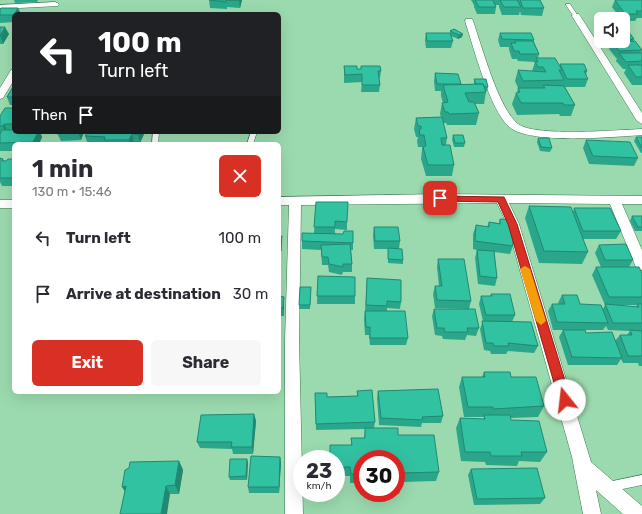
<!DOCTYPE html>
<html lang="en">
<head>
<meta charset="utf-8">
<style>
  body { margin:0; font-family:Rubik,sans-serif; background:#f7f7f7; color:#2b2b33; height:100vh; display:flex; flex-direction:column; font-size:15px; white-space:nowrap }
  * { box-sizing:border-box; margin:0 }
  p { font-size:13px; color:#7c7c81 }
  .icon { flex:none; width:22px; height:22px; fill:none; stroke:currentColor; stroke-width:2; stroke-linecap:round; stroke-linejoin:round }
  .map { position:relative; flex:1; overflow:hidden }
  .sheet { position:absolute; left:12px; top:142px; width:269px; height:252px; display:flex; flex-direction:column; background:#fff; border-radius:6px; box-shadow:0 4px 16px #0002 }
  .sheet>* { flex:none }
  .guide { position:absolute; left:12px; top:12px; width:269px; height:122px; border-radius:6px; box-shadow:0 4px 16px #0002; background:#202124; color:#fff; overflow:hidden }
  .fabs { position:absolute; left:594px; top:12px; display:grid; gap:8px }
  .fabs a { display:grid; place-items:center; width:36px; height:36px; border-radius:6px; background:#fff; box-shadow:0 4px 16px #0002; font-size:20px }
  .speed { position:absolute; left:293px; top:450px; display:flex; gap:8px; font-size:20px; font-weight:700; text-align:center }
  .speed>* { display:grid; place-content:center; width:52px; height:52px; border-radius:50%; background:#fff; box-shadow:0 4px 16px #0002; line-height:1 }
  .speed small { font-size:10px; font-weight:400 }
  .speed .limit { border:6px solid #d22; background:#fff; color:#111 }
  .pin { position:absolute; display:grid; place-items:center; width:34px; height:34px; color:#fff; margin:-17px; border-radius:8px; box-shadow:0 2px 6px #0006 }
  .me { position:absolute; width:44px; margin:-22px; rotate:344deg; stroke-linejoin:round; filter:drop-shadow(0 0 3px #0008) }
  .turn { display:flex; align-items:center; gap:14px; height:84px; padding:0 20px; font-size:18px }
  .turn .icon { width:52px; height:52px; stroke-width:2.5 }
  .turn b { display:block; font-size:28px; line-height:34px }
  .then { display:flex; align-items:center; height:38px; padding:0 20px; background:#0003; gap:8px; font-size:15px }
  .round { display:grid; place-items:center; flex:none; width:42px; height:42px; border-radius:6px; background:#f7f7f7 }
  .summary { display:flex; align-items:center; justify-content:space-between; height:68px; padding:0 20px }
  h1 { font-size:24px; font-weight:700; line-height:30px }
  .action { display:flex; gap:8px; margin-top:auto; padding:8px 20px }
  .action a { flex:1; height:46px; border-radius:6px; background:#d93025; color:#fff; font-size:16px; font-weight:700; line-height:46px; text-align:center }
  .action a+a { background:#f7f7f7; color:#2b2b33 }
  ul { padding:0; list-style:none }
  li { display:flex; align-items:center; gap:12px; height:56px; padding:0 20px }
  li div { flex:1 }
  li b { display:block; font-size:15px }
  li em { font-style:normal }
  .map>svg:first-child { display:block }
</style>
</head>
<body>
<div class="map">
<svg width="642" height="514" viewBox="0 0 642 514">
  <rect width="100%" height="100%" fill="#9bdaae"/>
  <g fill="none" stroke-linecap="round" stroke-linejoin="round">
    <g stroke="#3b7750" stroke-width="1">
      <g id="service">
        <polygon points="566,4 570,4 578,16 578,17 574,17 566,5"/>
        <polygon points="153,132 159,132 158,144 152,144"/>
        <polygon points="251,132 257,132 253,144 247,144"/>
        <polygon points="642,475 642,485 608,492 605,490 603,487 605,484 608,482"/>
      </g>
    </g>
    <g stroke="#3b7750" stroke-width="1">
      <g id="minor">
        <polygon points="55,2 59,4 58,6 0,9 0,5"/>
        <polygon points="573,14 579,14 642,113 642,124 637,121 572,16"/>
        <path d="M466,19h6l1,2c9,25 25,87 45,103 17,13 100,6 124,5v6c-29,2 -106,9 -130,-6 -21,-13 -39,-84 -47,-108z"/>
        <polygon points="14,69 14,80 3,98 0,99 0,88 11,70"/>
        <polygon points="440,194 642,196 642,204 622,204 642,250 642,270 637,269 635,265 610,204 509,203 519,224 591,462 642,506 642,514 623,514 596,490 601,514 583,514 572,457 507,224 497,203 301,205 299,340 303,514 285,514 285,340 289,205 279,205 279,197"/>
        <rect x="0" y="200" width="14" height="8"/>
      </g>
    </g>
    <use href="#service" fill="#fff" fill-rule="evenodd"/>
    <use href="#minor" fill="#fff" fill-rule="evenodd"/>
  </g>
  <g fill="#2aa78b" fill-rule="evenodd">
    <polygon points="14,0 38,0 37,2 15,3"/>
    <polygon points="209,0 242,0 240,8 227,7 227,9 210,8"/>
    <polygon points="471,0 540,0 544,8 542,16 521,15 520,11 519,15 502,15 499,7 499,5 495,5 496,7 495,14 477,14 474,7 474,5"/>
    <polygon points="615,0 642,0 642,18 637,18 635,21 623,21 623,19 621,19 612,7"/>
    <polygon points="0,9 14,14 14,22 0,23"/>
    <polygon points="0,27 9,34 3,44 0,44"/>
    <polygon points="454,29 462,37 458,39 451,36 453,41 451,48 426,48 425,40 426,33 450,33 450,31"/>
    <polygon points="623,31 634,39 633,41 642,50 641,53 642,53 642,85 632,85 624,73 626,69 623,69 616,61 617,58 616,58 609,49 610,47 608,47 604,41 623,41"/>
    <polygon points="500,33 534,40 534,42 539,54 538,58 560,66 560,64 587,71 586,75 588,79 585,87 565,87 575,105 571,116 560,116 559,114 517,115 512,104 516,93 517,93 518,88 515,81 518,70 532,71 535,62 518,61 517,59 512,59 509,50 509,47 500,47 498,40"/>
    <polygon points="344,66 357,69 361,69 361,66 381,71 380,78 379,78 380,85 379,92 361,92 362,82 344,83"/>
    <polygon points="435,73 461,84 474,84 474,79 488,87 487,91 486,91 486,92 484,104 475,104 479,113 476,125 447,125 446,123 443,123 447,138 446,145 454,165 452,176 426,176 421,159 422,150 422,147 418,147 417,141 418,137 416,137 414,129 416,118 441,117 440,114 442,103 443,103 441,96 441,91 435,91 434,81"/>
    <polygon points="14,85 14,105 10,105 7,97"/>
    <polygon points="14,108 14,132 40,132 42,137 39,144 14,144 14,151 0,151 0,116"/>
    <polygon points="58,132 84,132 81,140 61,141 57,133"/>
    <polygon points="144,134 140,143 134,142 133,144 88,144 85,136"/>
    <polygon points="453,135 465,143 464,147 454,147 452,139"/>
    <polygon points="636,137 642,137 642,153 641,153 634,141"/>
    <polygon points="538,138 552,148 550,152 540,151 537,142"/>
    <polygon points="586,140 638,158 634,166 589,164 583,148"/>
    <polygon points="0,158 5,161 6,161 14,159 14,186 2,186 0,182"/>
    <polygon points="316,202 347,222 347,230 335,229 335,233 353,243 353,250 351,250 352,264 352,272 343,272 342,275 329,272 328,265 322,265 321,250 302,249 302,241 314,233"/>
    <polygon points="529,206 573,212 574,208 621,231 616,239 583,239 588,252 582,264 539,263 525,218"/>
    <polygon points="632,216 642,216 642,231 635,231 630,221"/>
    <polygon points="500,219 513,246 510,254 494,252 497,278 495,286 478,284 475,258 477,250 473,249 473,234 476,225 487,227 489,222 499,223"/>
    <polygon points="374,227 400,241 399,249 403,260 403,264 388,263 388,249 374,249 373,235"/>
    <polygon points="279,236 282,240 282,251 279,251"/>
    <path d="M599,245l34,15 -4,7 13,6v93h-3l-1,-3h-15l-2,-4 -4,6h-49l-9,-28 4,-7h-10l-5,-19 4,-7h7l-1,-1 4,-8 18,9 23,5 2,-4 -13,-30 4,-8h5l-6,-14zM618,305h19l-1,2zM606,326l2,4 22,1 -3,4h-7l-5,6 -29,-8 -1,-3h18z"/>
    <polygon points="438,259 471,301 469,309 435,308 433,294 435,286 439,286 437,267"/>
    <polygon points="318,276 355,296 355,304 317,304"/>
    <polygon points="367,278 401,302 400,309 387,308 387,311 408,338 406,345 370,345 369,335 365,335 364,319 365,311"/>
    <polygon points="311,287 310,309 299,309 299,305"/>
    <polygon points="491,294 515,315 512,322 538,346 534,353 508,351 506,354 491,354 490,351 484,350 480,329 483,321 479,304 481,296 490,296"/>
    <polygon points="279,296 284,304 284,316 279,316"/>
    <polygon points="434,309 479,328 476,336 467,335 465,340 443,339 442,336 435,335 432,316"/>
    <polygon points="484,372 511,377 544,406 538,417 511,418 511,420 547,452 540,462 519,461 517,466 486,465 485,462 461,461 456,428 460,418 483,419 484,417 464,417 459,387 462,377 482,377"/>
    <polygon points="357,391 375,422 374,428 398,435 439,472 436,481 401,482 402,485 399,494 366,494 366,493 396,493 396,459 362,459 362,483 350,483 350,476 336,476 336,459 330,459 330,445 351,445 351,438 364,438 365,429 316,430 315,393 327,397 357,396"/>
    <polygon points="378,391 443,416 441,423 422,423 421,427 379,425 377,398"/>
    <polygon points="254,414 256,421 253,454 233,454 232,449 200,448 197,442"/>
    <polygon points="280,457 281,463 279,493 249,493 248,487"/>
    <polygon points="179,461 183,470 179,494 170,494 120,514"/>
    <polygon points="248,462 247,480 230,480 229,477"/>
    <polygon points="471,469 545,498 540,504 474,505 468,475"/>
  </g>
  <g fill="#228871">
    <polygon points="239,0 242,0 240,8"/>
    <polygon points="18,8 21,14 14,14"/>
    <polygon points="5,27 9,34 3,44 0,36"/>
    <polygon points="463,34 462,37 458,39 459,35"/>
    <polygon points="4,124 8,132 6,134 3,126"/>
    <polygon points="38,132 40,132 42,137 39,144 34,144 33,142"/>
    <polygon points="78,132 84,132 81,140"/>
    <polygon points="139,132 143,132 144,134 140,143 138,135"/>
    <polygon points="132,134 134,142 133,144 130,144 129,140"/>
    <polygon points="284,297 284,316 283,308"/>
    <polygon points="254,414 256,421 253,454 252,447"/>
    <polygon points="280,457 281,463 279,493 279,487"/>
    <polygon points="247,459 248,462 247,480 246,476"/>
    <polygon points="179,461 183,470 179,494 175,485"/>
    <polygon points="126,486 128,496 122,487"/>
    <polygon points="166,486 170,494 167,514 161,514"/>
  </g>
  <g fill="#31c2a2" stroke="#228871">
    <polygon points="209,0 239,0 226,0 226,2"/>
    <polygon points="475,0 493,0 496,7 479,7"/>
    <polygon points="500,0 517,0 521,7 504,7"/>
    <polygon points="520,0 540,0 544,8 523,8"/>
    <polygon points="615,0 642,0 642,11 636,11 638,14 625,14"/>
    <polygon points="1,8 18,8 14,15 0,15 0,9"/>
    <polygon points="0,27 5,27 0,36"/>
    <polygon points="454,29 463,34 459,35 450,31"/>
    <polygon points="623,31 628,31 634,39 623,39"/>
    <polygon points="426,33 450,33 453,41 427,41"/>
    <polygon points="500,33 531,33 534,40 502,39"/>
    <polygon points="514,41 533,41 539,54 520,54 519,51 514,51 511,43 516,43"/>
    <polygon points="635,41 642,50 619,51 612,42"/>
    <polygon points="619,53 642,53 642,61 626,62"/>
    <polygon points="536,58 555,58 562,70 559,70 564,80 523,81 518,70 546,72 543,67 538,67 535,62 538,62"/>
    <polygon points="560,64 584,64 587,71 584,71 588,79 567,79"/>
    <polygon points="628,65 642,65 642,77 636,77"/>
    <polygon points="344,66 357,66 357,69 361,69 361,66 380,66 381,71 378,71 380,85 362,85 362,74 345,75"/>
    <polygon points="435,73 458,74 461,84 437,84"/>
    <polygon points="474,79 486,79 488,87 485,87 483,84 476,84"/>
    <polygon points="483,84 486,92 465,93 469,102 474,102 479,113 449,114 448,112 445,112 442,103 448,102 443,85"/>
    <polygon points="14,85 14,97 7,97"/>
    <polygon points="543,85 564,86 575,105 564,105 563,103 521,103 516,93 520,92 518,88 545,88"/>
    <rect x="279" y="87" width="1" height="7"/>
    <polygon points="5,108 14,108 13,111 14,111 14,124 4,124 3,126 0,126 0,116"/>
    <polygon points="442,117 447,138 441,138 442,145 450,145 454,165 428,165 423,147 426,146 424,135 420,135 419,129 421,129 421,126 418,126 416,118"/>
    <polygon points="2,130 14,130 14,132 38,132 33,142 0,143 0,134"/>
    <polygon points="58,132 78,132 57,133"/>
    <polygon points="88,132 139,132 138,135 132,134 129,140 104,140 105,137 85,136"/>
    <polygon points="453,135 463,135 465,143 455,143"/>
    <polygon points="636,137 642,137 642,148"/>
    <polygon points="538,138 549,138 552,148 541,147"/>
    <polygon points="586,140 630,142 638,158 593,156"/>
    <polygon points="0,158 3,159 2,161 6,161 8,159 14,159 14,178 0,178"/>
    <polygon points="316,202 348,202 347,222 335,221 335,227 314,227"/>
    <polygon points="529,206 571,207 588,252 544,251"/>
    <polygon points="574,208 610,208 621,231 583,231"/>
    <polygon points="632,216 642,216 642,227 638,227"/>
    <polygon points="500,219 512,220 513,246 475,241 476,225 489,227 489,222 500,224"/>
    <polygon points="374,227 398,227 400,241 375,241"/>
    <polygon points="344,231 353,231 353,243 302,241 302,233 343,234"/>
    <polygon points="279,236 282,236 281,247 279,247"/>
    <polygon points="350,244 352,264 343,264 343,267 329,264 328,257 322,257 321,245"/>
    <polygon points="626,244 633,260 605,260 599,245"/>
    <polygon points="388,248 402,249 403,260 388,259"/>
    <polygon points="477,250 494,251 497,278 480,276"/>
    <polygon points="438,259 464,259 471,301 437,300 435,286 442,286"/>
    <polygon points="596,267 639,267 642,273 642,297 609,297"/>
    <polygon points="318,276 355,277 355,296 317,296"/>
    <polygon points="367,278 401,280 401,302 387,301 387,306 366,305"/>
    <polygon points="300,287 311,287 310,305 299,305"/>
    <polygon points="491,294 510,294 515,315 486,315 481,296 492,296"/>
    <polygon points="562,295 577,295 580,304 601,305 608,323 557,322 552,304 565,304"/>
    <polygon points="279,296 284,297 283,308 279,308"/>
    <polygon points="605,304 639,307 637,304 642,304 642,323 613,323"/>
    <polygon points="434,309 475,309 479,328 467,328 468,332 445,332 444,328 437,328"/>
    <polygon points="365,311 405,311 408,338 370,338 370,327 366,327"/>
    <polygon points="482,321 531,322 538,346 508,343 509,346 494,346 493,343 486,343"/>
    <polygon points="563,330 585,330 586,333 612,332 622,358 572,357"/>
    <polygon points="630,330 642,331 642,356 628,356 620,335 632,335"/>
    <polygon points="484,372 510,372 511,377 536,377 544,406 493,409 493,407 468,407 462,377 485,377"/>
    <polygon points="438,389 443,416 422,417 423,420 381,418 378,391"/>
    <polygon points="372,390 375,422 316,424 315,393 327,393 327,397 358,396 357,391"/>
    <polygon points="254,414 252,447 231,447 232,442 197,442 201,415"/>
    <polygon points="484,415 510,415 511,420 539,421 547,452 521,452 522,456 491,456 490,452 465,452 460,418 485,419"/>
    <polygon points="365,428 398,428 398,435 434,435 439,472 400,473 402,485 396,485 396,459 362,459 362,474 351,474 350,467 336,467 336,459 330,459 330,445 352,445 351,438 365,438"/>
    <polygon points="251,456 280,457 279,487 248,487"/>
    <polygon points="230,459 247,459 246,476 229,477"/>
    <polygon points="179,461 175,485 166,486 161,514 120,514 126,486 122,487 125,470 129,468 130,462"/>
    <polygon points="537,468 545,498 477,499 471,469"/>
  </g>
  <polygon fill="#d93025" stroke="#8d1f18" points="437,196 504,197 517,224 571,400 569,403 565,405 561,403 559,400 508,224 498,202 440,201 437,200"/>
  <polygon fill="#f59e0b" points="525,266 530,269 546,321 541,325 536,321 520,269"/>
</svg>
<div class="fabs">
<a><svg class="icon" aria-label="sound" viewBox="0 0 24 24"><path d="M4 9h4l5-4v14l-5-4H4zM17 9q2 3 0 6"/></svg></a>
</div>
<div class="speed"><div>23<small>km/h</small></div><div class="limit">30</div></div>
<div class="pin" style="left:440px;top:198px;background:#d93025"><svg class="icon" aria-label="arrive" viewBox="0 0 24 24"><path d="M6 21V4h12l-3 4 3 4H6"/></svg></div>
<svg class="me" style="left:565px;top:400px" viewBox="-20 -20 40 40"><circle r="19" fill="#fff"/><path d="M0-13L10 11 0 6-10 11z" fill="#d93025"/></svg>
<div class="guide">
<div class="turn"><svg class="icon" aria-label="left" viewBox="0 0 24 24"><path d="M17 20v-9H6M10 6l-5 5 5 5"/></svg><div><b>100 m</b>Turn left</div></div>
<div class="then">Then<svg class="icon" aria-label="arrive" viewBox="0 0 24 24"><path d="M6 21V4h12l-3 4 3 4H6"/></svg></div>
</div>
<section class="sheet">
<div class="summary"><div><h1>1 min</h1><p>130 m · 15:46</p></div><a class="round" style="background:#d93025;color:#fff"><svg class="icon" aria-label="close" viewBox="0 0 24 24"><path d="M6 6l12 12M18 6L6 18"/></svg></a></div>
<ul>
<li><svg class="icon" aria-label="left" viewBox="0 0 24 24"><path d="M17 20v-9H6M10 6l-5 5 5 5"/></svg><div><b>Turn left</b></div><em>100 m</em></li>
<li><svg class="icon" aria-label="arrive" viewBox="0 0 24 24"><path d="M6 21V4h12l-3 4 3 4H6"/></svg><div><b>Arrive at destination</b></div><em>30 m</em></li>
</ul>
<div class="action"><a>Exit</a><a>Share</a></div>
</section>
</div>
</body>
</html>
